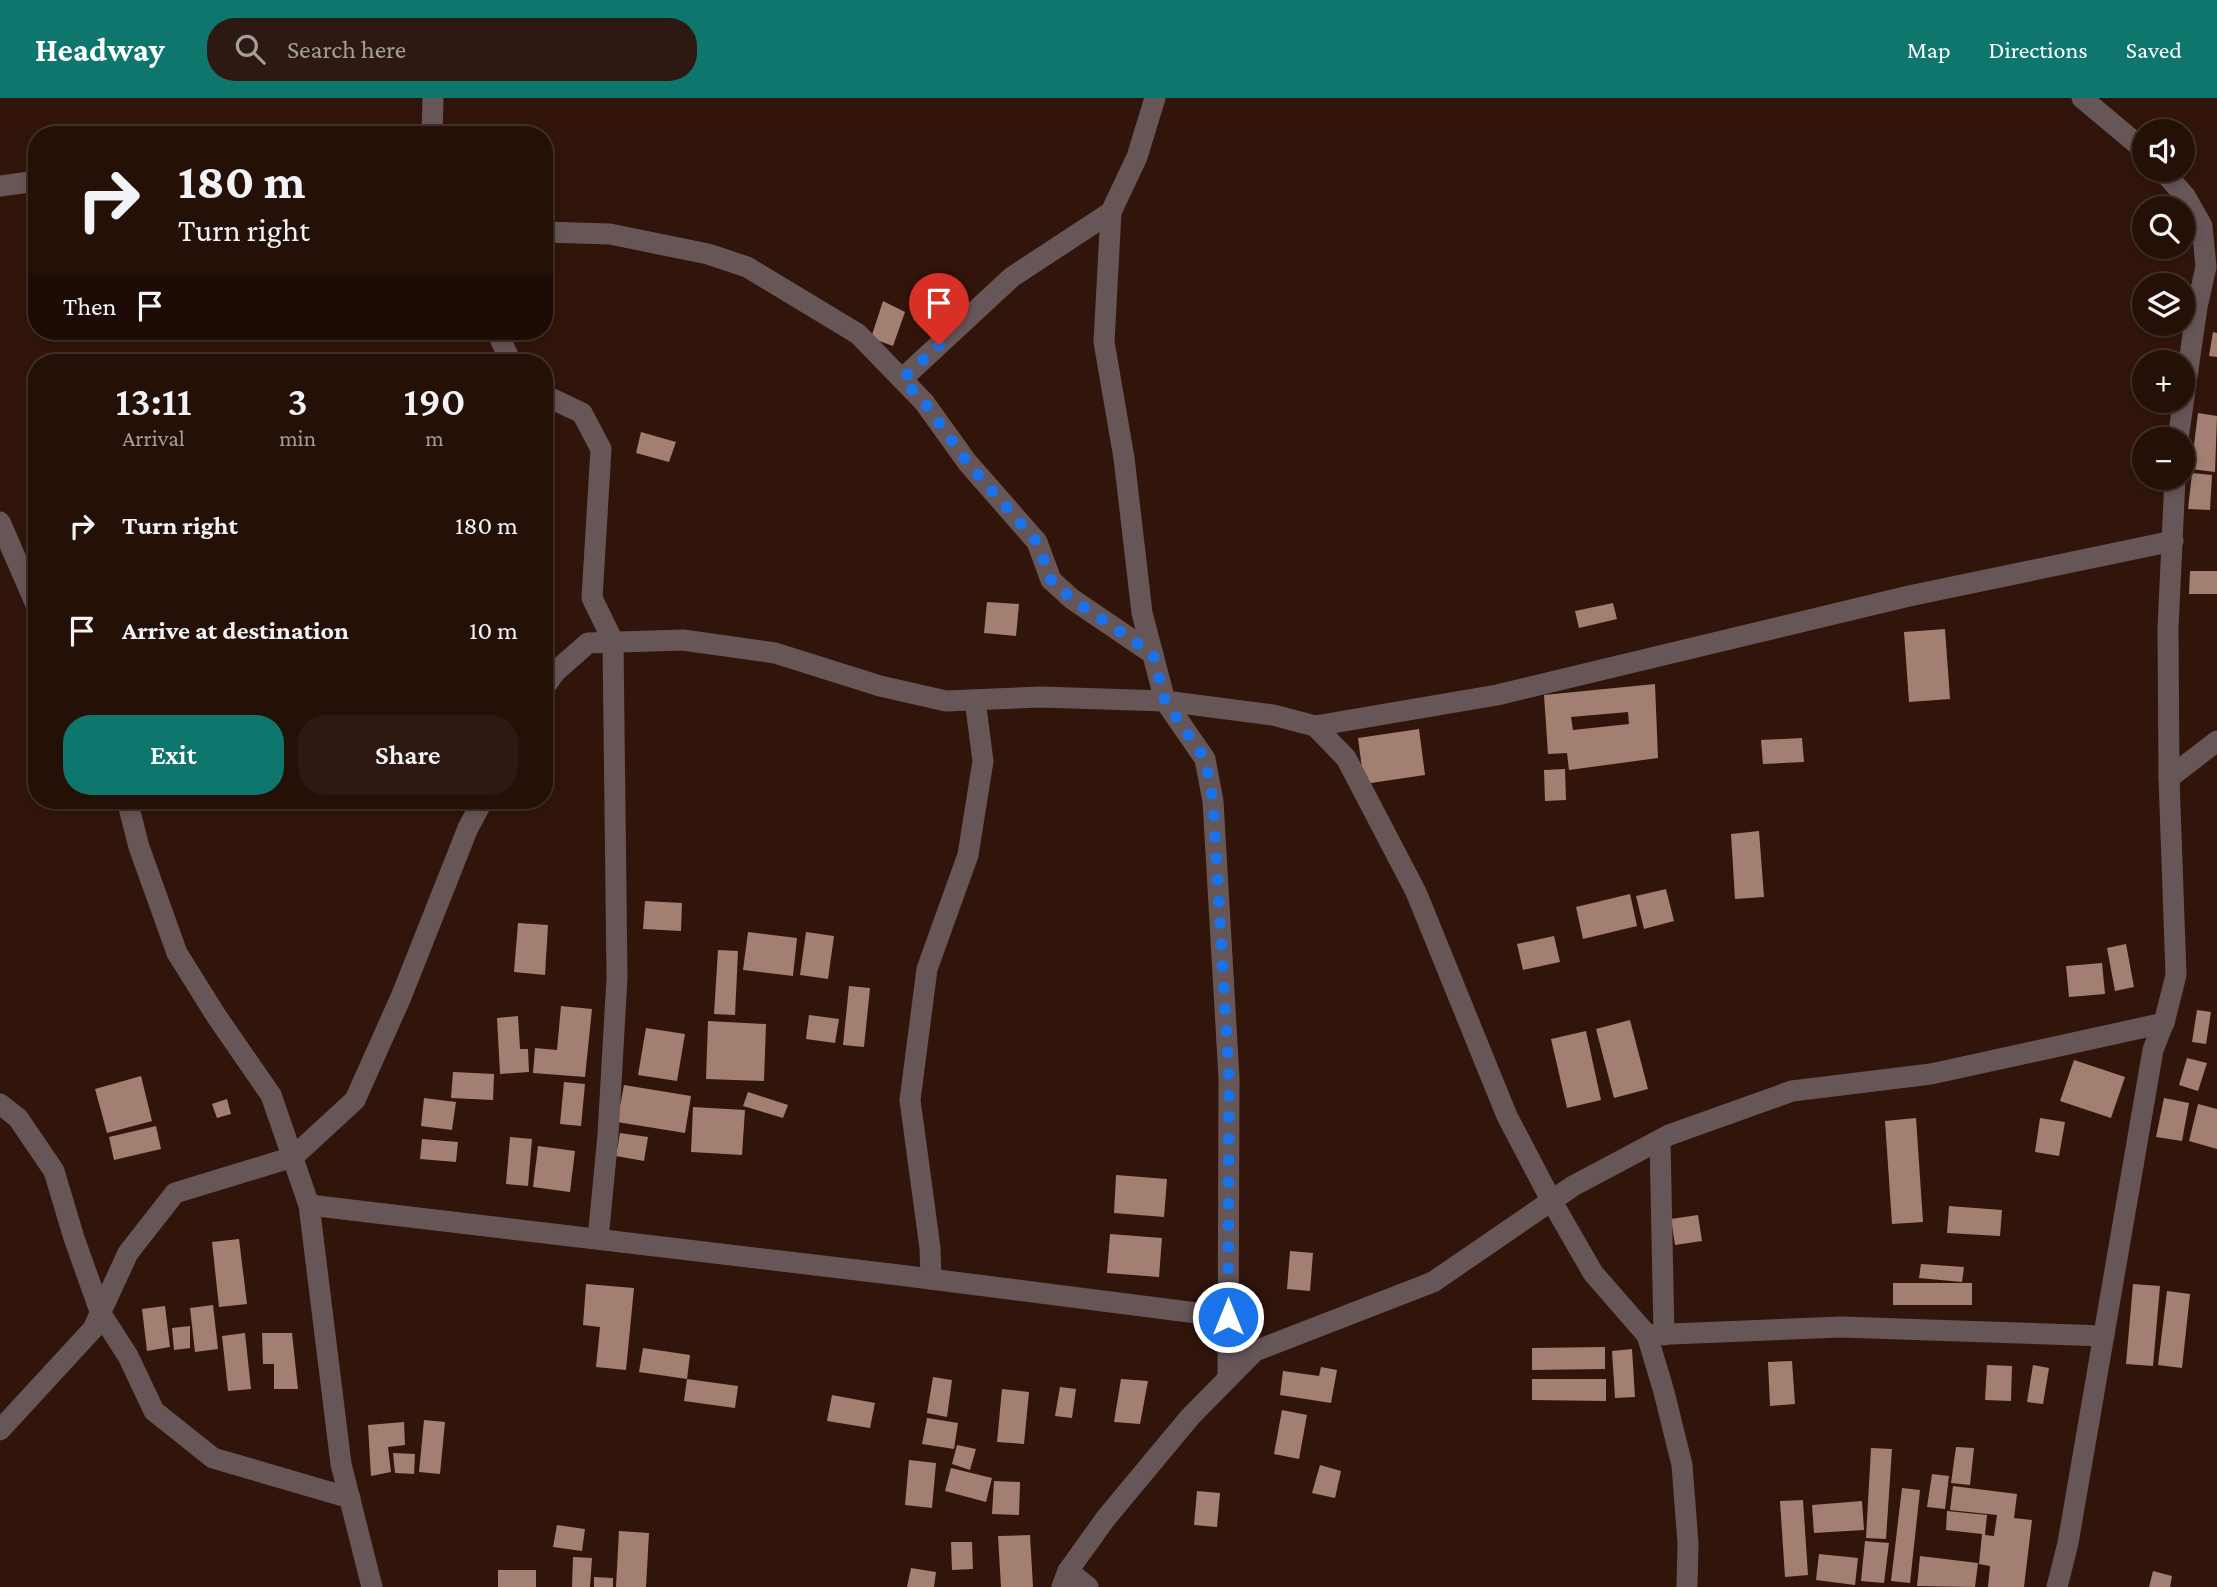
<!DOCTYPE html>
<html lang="en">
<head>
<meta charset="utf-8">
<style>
  body { margin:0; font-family:"Crimson Pro",serif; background:#2d1912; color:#f1f3f6; height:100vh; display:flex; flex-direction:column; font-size:26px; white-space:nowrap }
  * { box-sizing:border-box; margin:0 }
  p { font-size:23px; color:#a39d9c }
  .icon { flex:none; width:38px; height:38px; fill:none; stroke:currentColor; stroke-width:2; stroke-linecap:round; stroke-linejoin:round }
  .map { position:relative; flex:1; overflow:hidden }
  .side { position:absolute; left:28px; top:256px; width:525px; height:455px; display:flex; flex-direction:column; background:#251008; border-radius:28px; box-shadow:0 4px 10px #0003,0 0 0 2px #423029 }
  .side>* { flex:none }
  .top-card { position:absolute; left:28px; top:28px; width:525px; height:214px; border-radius:28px; box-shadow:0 4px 10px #0003,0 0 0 2px #423029; background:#251008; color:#f1f3f6; overflow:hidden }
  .controls { position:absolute; left:2132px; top:21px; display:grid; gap:14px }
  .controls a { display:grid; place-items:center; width:63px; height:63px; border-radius:50%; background:#251008; box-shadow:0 4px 10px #0003,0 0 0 2px #423029; font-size:35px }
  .pin { position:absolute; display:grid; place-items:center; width:60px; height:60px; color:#fff; margin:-72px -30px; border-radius:50% 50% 50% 0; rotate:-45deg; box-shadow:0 0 7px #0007 }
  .pin .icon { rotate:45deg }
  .me { position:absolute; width:77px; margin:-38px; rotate:0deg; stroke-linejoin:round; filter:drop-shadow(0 0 5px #0008) }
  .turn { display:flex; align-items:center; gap:24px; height:147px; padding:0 35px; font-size:32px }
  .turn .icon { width:91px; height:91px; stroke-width:2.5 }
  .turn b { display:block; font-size:49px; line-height:60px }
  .then { display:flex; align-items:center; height:66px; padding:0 35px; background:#0003; gap:14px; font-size:26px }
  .eta { display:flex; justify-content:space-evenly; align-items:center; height:119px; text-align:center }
  .eta b { font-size:42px; font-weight:600; line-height:49px }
  .button { display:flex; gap:14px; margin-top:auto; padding:14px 35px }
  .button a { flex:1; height:80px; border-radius:28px; background:#0f766e; color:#fff; font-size:28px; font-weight:600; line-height:80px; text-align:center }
  .button a+a { background:#2d1912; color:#f1f3f6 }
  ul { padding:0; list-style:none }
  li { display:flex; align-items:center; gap:21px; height:105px; padding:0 35px }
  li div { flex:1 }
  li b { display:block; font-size:26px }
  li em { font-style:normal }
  header { display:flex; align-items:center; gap:42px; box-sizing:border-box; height:98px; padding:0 35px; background:#0f766e; color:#fff }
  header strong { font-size:33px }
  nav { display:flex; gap:38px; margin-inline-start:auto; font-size:24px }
  .search { width:490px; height:63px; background:#2d1912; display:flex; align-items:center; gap:18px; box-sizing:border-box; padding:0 24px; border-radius:28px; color:#a39d9c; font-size:26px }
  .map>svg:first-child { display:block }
</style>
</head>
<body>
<header>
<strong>Headway</strong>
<div class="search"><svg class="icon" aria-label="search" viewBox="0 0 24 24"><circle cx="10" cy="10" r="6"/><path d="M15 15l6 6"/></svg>Search here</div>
<nav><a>Map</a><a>Directions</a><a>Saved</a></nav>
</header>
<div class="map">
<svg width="2217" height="1489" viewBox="0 0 2217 1489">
  <rect width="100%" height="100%" fill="#31150a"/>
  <g fill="#a27f71" fill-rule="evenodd">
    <polygon points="883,203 905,214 893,248 871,240"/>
    <polygon points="2213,234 2217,235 2217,259 2209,258"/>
    <polygon points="2198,315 2217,318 2215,374 2191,371"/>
    <polygon points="641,334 676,344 669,364 636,355"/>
    <polygon points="2192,375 2212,377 2210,412 2188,411"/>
    <polygon points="2190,473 2217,473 2217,496 2189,496"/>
    <polygon points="987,504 1019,506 1016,538 984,535"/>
    <polygon points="1613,505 1617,521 1579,530 1575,513"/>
    <polygon points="1945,531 1950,601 1909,604 1904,534"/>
    <path d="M1655,586l3,74 -89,12 -2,-17 -19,1 -4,-59zM1628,614l1,12 -56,6 -2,-13z"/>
    <polygon points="1419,631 1425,677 1364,686 1358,640"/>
    <polygon points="1802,640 1804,664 1763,666 1761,642"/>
    <polygon points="1565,671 1566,702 1545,703 1544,672"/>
    <polygon points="1759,733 1764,799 1735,801 1731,736"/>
    <polygon points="1666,791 1674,823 1644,831 1636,798"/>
    <polygon points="1630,796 1637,828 1583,841 1576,809"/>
    <polygon points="645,803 682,805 681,833 643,831"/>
    <polygon points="518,825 548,827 545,877 514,874"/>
    <polygon points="748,834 797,840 793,878 743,872"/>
    <polygon points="806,834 834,838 828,881 800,877"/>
    <polygon points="1554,838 1560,864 1523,872 1517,846"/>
    <polygon points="2126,846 2134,889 2115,893 2107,850"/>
    <polygon points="718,852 738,853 735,917 714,916"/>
    <polygon points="2102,865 2105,896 2069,899 2066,868"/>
    <polygon points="849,888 870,890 864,949 843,947"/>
    <polygon points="561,908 592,911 585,979 533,975 535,950 557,952"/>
    <polygon points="2197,912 2211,914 2206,946 2192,944"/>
    <polygon points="809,917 839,921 835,945 806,941"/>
    <polygon points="518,918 520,951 528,951 529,974 500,976 497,920"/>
    <polygon points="1630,922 1648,991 1614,1000 1596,931"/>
    <polygon points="708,923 766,926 764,983 706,981"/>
    <polygon points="646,930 685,936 677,983 638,977"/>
    <polygon points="1586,933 1601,1002 1567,1010 1551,941"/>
    <polygon points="2187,960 2207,965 2198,993 2179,987"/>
    <polygon points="2074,962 2125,979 2111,1020 2060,1003"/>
    <polygon points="453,974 494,976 493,1002 451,1000"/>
    <polygon points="141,978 152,1023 107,1035 95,991"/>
    <polygon points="564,984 585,986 581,1028 560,1026"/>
    <polygon points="624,987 691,998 685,1035 617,1024"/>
    <polygon points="748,994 788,1007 783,1020 743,1008"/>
    <polygon points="424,1000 456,1004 452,1032 421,1028"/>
    <polygon points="2164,1000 2189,1005 2182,1043 2156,1039"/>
    <polygon points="227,1001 231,1016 217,1020 212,1006"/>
    <polygon points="2198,1006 2217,1011 2217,1051 2189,1043"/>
    <polygon points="693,1009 745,1012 742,1057 691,1054"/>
    <polygon points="1916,1020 1923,1124 1892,1126 1885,1023"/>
    <polygon points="2040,1020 2065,1024 2059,1058 2035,1054"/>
    <polygon points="156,1028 161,1051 114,1062 109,1039"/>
    <polygon points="620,1035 648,1039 644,1063 616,1058"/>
    <polygon points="510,1039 532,1041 528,1088 506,1086"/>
    <polygon points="422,1041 458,1044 456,1064 420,1061"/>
    <polygon points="538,1048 575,1053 570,1094 533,1089"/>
    <polygon points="1116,1077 1167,1081 1164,1119 1114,1115"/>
    <polygon points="1949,1108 2002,1112 2000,1138 1947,1135"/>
    <polygon points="1698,1117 1702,1143 1675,1147 1671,1121"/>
    <polygon points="1110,1136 1162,1140 1159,1179 1107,1175"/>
    <polygon points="239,1141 247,1206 219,1209 212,1144"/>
    <polygon points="1290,1153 1313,1155 1310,1193 1287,1191"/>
    <polygon points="1921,1166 1964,1169 1962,1184 1919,1180"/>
    <rect x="1893" y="1185" width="79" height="22"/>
    <polygon points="586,1186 634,1190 626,1272 596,1269 600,1229 583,1227"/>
    <polygon points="2133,1186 2160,1188 2153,1268 2126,1266"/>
    <polygon points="2167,1193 2190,1196 2182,1270 2158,1267"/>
    <polygon points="213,1207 218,1251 195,1254 190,1210"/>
    <polygon points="165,1208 170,1249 147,1253 142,1211"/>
    <polygon points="190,1228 190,1250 174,1252 172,1230"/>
    <polygon points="245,1235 251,1291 228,1293 222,1238"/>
    <polygon points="262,1235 292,1235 298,1291 274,1291 274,1266 263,1266"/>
    <polygon points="1605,1249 1605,1271 1532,1272 1532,1250"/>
    <polygon points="643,1250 690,1257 687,1281 639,1274"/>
    <polygon points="1632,1251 1635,1299 1615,1300 1612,1253"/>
    <polygon points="1792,1263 1795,1306 1770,1308 1768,1264"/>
    <polygon points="1987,1267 2012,1268 2011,1303 1985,1302"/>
    <polygon points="2033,1267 2049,1270 2043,1306 2027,1304"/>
    <polygon points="1321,1269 1337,1272 1331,1305 1280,1297 1283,1273 1319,1278"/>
    <polygon points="933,1279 952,1282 947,1319 927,1315"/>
    <polygon points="687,1281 738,1288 735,1310 684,1303"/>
    <polygon points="1121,1281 1148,1283 1140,1326 1114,1324"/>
    <polygon points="1532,1281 1606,1281 1606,1303 1532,1302"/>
    <polygon points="1060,1289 1076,1291 1072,1320 1055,1318"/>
    <polygon points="1002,1291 1029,1294 1024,1346 997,1344"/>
    <polygon points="832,1297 875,1305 870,1330 827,1323"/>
    <polygon points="1282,1312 1307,1317 1299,1361 1274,1356"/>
    <polygon points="927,1320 958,1325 954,1351 922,1346"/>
    <polygon points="424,1322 445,1324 440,1376 419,1374"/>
    <polygon points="404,1324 405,1347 388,1349 391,1374 371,1378 368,1327"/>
    <polygon points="957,1347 976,1351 970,1372 952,1366"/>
    <polygon points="1956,1349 1974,1350 1970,1387 1951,1385"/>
    <polygon points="1871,1350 1892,1351 1886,1441 1866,1440"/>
    <polygon points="393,1355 415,1356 414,1376 395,1375"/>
    <polygon points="909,1362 936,1365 932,1410 905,1407"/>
    <polygon points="1320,1367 1341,1373 1335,1400 1312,1395"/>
    <polygon points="951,1370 992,1380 986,1404 945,1393"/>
    <polygon points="1932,1376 1949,1378 1945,1411 1927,1409"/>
    <polygon points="994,1383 1020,1384 1019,1417 992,1416"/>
    <polygon points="1953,1388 2017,1396 2014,1420 2032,1422 2024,1489 1988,1489 1990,1468 1979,1466 1982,1436 1946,1432 1947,1413 1987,1417 1985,1437 1994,1438 1997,1417 1950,1412"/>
    <polygon points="1902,1390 1920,1392 1910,1485 1891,1483"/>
    <polygon points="1197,1393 1220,1395 1217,1429 1194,1427"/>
    <polygon points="1803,1402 1808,1477 1785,1479 1780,1403"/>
    <polygon points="1862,1403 1864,1432 1814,1435 1812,1407"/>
    <polygon points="557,1427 585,1431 582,1453 553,1449"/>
    <polygon points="619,1433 649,1435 646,1489 616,1489"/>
    <polygon points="1030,1437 1033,1489 1001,1489 998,1438"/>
    <polygon points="1865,1443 1889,1445 1884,1485 1861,1483"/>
    <polygon points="951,1444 972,1444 973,1471 952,1472"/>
    <polygon points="1819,1456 1858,1460 1855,1487 1816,1482"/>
    <polygon points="1920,1458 1978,1465 1975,1489 1917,1488"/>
    <polygon points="573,1459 592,1460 590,1489 572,1489"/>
    <polygon points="911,1470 936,1474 934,1489 907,1489"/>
    <rect x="498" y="1472" width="38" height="17"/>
    <polygon points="2153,1473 2172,1478 2170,1489 2149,1489"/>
    <polygon points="594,1479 613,1480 613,1489 594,1489"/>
  </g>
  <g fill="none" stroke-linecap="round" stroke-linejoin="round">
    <g stroke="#675657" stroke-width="21">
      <polyline points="1155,0 1137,59 1111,114 1104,244 1124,360 1142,515 1165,603 1205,661 1213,703 1229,980 1228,1280"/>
      <polyline points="2082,0 2144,52"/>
      <polyline points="432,37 433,0"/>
      <polyline points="2162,72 2185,98 2202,128 2206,169 2197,209 2178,341"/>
      <polyline points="0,88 37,83"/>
      <polyline points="544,134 610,136 708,156 747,169 858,236 924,304 967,364 1037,444 1051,482 1072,501 1153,556"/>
      <polyline points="499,233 501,243 511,264"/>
      <polyline points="902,281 1012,179 1111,114"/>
      <polyline points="544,297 582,315 601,351 592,500 613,543 617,880 608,1037 598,1141"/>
      <polyline points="0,424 37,509"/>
      <polyline points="544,590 555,574 588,545 683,542 775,555 880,588 946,603 1041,599 1165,603 1273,617 1315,628 1346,660 1416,794 1507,1018 1551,1102 1593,1175 1647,1237 1664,1294 1682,1367 1688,1445 1687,1489"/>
      <polyline points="1315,628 1497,597 1909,498 2173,443"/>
      <polyline points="2169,680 2217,643"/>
      <polyline points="127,702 139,749 177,855 217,919 271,997 309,1107 341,1366 372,1489"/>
      <polyline points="0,1006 18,1020 54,1073 74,1140 101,1216 128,1258 154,1313 213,1360 350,1400"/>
      <polyline points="1660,1042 1664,1237"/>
      <polyline points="309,1107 899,1177 1228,1219"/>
      <polyline points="931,1181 930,1150 910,1002 927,871 968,757 983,663 975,602"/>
      <polyline points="1647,1237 1841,1229 2104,1238"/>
      <polyline points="0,1332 93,1231 128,1155 175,1095 293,1059 355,1002 401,899 468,730 483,702"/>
      <polyline points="1068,1473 1088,1489"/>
      <polyline points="1062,1489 1068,1473 1106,1420 1190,1319 1255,1253 1433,1184 1573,1088 1669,1037 1792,993 1931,976 2164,925"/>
      <polyline points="2057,1489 2068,1445 2153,952 2165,921 2176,877 2169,680 2168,530 2175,380"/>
    </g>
  </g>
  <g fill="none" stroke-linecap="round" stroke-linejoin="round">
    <polyline stroke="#1a73e8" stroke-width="12" stroke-dasharray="0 21.6" points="939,247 902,281 924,304 967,364 1037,444 1051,482 1072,501 1153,556 1165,603 1205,661 1213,703 1229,980 1228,1219"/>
  </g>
</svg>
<div class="controls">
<a><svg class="icon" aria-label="sound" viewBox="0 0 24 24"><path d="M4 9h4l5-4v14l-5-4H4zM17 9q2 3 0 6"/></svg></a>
<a><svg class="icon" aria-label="search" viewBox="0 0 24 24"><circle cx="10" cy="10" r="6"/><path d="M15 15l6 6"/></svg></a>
<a><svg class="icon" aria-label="layers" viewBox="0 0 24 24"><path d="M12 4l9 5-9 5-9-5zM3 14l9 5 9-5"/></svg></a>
<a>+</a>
<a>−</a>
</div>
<div class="pin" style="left:939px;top:247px;background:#d93025"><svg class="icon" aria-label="arrive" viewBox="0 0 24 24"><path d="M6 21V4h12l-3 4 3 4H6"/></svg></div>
<svg class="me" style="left:1228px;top:1219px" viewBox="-20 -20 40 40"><circle r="17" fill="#1a73e8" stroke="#fff" stroke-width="3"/><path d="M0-11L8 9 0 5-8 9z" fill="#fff"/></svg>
<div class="top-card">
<div class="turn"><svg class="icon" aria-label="right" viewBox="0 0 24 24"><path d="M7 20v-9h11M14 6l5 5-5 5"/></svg><div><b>180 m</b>Turn right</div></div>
<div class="then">Then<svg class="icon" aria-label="arrive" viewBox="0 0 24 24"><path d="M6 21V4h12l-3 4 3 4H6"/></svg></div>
</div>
<section class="side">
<div class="eta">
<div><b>13:11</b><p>Arrival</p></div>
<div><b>3</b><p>min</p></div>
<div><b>190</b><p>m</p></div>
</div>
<ul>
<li><svg class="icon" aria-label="right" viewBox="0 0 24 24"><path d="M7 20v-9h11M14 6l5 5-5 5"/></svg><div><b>Turn right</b></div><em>180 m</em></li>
<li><svg class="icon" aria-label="arrive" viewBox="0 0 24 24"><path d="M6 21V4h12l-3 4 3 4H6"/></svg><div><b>Arrive at destination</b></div><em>10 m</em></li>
</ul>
<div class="button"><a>Exit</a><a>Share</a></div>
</section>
</div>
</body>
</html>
